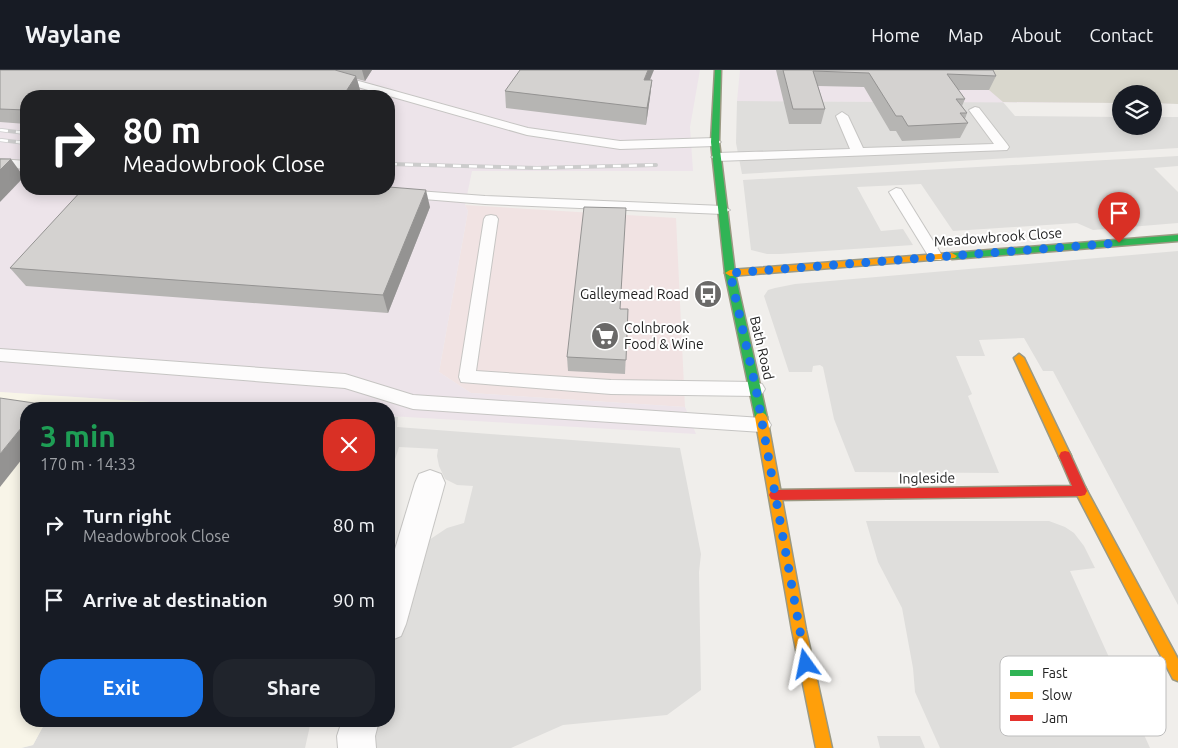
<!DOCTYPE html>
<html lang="en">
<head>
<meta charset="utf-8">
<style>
  body { margin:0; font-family:Ubuntu,sans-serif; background:#20242c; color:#f1f3f6; height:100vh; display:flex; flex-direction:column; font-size:19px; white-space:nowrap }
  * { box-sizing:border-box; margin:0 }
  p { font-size:16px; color:#9ea1a6 }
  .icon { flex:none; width:28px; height:28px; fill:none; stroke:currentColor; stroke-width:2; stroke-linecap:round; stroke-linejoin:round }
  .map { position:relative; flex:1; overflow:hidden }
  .sheet { position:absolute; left:20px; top:332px; width:375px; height:325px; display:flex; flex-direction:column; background:#171b24; border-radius:20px; box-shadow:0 2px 12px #0003 }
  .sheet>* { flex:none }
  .hud { position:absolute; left:20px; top:20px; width:375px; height:105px; border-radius:20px; box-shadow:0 2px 12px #0003; background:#202124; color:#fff; overflow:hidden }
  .buttons { position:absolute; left:1112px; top:15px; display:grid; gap:10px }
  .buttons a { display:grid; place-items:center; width:50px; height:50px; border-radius:50%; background:#171b24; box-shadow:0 2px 12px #0003; font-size:25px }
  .pin { position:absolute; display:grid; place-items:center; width:42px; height:42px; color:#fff; margin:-51px -21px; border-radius:50% 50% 50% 0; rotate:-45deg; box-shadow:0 0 5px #0007 }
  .pin .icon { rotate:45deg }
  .me { position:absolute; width:55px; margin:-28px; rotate:348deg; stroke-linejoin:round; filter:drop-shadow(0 0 4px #0008) }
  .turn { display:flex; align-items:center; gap:18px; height:105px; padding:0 20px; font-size:22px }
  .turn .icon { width:65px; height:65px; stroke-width:2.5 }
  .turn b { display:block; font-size:35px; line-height:42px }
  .round { display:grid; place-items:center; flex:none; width:52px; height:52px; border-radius:20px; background:#20242c }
  .summary { display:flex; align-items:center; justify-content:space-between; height:85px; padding:0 20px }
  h1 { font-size:30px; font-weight:700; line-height:38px; color:#1e9e55 }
  .button { display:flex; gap:10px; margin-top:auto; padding:10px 20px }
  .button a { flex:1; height:58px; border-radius:20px; background:#1a73e8; color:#fff; font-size:20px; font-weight:700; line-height:58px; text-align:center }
  .button a+a { background:#20242c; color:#f1f3f6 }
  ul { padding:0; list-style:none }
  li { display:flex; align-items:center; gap:15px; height:75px; padding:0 20px }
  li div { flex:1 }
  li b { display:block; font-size:19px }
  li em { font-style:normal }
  header { display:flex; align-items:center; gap:30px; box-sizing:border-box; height:70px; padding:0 25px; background:#171b24; border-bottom:1px solid #363941 }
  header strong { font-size:24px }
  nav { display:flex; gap:28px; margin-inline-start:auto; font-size:18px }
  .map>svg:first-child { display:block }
</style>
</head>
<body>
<header>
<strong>Waylane</strong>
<nav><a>Home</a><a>Map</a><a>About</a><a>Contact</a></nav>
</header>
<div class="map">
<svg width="1178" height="678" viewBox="0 0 1178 678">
  <rect width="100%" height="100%" fill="#f0eeeb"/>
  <g fill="#dfdedc">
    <polygon points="737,31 1003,32 1015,46 1121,47 1121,56 1154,56 1154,47 1178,47 1178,78 742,104 736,73"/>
    <polygon points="1178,86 1178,96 1154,98 1178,122 1178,153 1093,160 1077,153 953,161 921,114 857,117 881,161 903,159 913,175 780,184 767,184 751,180 743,110"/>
    <polygon points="1178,181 1178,535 1053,301 1043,301 1024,268 979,270 985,286 956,286 972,324 968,326 999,403 855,402 834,349 823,297 820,295 813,296 812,302 789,302 764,226 768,220 775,218 795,214"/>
    <polygon points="389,346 398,347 397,357 680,378 701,484 699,502 701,620 667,645 563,655 511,678 369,678 370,651 389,651 389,570 414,480 447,458 464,453 473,416 457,415 445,409 439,396 437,386 438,379 399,377 389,408"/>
    <polygon points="866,451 1049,451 1065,457 1074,463 1084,476 1095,498 1070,501 1150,678 940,678 915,622 913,598 902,538 878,492"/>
    <polygon points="46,651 311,651 305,678 21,678 33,675"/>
    <polygon points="877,666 920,666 925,678 880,678"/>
  </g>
  <polygon fill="#f1e3e3" points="465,135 676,148 685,337 471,323 439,302 468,141"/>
  <g fill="#ede4ea" fill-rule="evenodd">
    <path d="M0,0h700l-10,57 3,44h-221l-7,34 3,6 -29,161 32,21 214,14 11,27 -307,-18v-7h-133l-256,-17zM26,26h363v93h-363z"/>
    <polygon points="740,0 1178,0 1178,34 1154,33 1154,24 1121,24 1121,33 737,31"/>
  </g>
  <polygon fill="#f8f5e8" points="0,322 210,336 209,339 26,339 26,651 46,651 33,675 21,678 0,678"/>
  <polygon fill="#d9d7cd" points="977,0 1178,0 1178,34 1154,33 1154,24 1121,24 1121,33 1003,32 989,20"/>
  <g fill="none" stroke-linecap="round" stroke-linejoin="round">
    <g stroke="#c6c5c3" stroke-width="2">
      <g id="lane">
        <polygon points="337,5 528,58 620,71 715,68 721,72 715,76 620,79 527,65 333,10 331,8"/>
        <polygon points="975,37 979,38 1007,74 1009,77 1007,80 717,91 711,87 717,83 850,79 836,46 842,42 848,46 863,78 994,74 969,40"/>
        <polygon points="0,89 26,91 26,99 0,97"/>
        <polygon points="896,118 901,119 943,187 941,190 931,190 929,187 889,122"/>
        <polygon points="404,120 485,126 723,136 730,140 723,144 485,134 399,127 397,124 399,121"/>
        <polygon points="491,145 496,146 498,149 476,301 611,310 756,312 762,314 765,319 762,324 756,326 611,324 461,312 459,307 484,149 486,146"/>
        <polygon points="0,279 345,304 413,325 762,348 768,350 771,355 768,360 762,362 413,339 345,318 0,291"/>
      </g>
    </g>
    <g stroke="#c6c5c3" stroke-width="2">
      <g id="street">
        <polygon points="430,400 441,404 445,413 406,554 401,566 389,571 389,499 415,413 419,404"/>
        <polygon points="342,651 379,651 375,666 376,678 338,678 337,666"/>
      </g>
    </g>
    <g stroke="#9b9982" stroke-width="3">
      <g id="fast">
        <polygon points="715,0 721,0 719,72 735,203 767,347 765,350 757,350 755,347 725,203 711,72"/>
        <polygon points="1178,165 1178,171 952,189 947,186 952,183"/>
      </g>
    </g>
    <g stroke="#9b9982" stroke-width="3">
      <g id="slow">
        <polygon points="952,183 957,186 955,188 730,206 725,203 730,200"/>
        <polygon points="1019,284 1024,288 1071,386 1069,390 1065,391 1061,390 1059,386 1014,288"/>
        <polygon points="761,342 765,344 767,347 806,560 832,678 816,678 792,560 755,347 757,344"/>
        <polygon points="1081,416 1085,417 1178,589 1178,611 1173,609 1077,425 1075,421 1077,417"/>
      </g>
    </g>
    <g stroke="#9b9982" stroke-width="3">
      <polygon id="jam" points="1065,381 1069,382 1071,386 1087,421 1085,425 1081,426 775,430 771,429 769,425 771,421 775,420 1072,416 1059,386 1061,382"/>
    </g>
    <use href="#lane" fill="#fdfcfc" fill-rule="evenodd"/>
    <use href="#street" fill="#fdfcfc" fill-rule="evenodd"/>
    <use href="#fast" fill="#30b455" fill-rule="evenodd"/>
    <use href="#slow" fill="#ff9f0a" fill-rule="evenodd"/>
    <use href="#jam" fill="#e5322d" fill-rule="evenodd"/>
    <g stroke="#ccc" stroke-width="4">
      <g id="rail">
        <polyline points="0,60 26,63"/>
        <polyline points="0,70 26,73"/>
        <polyline points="389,94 537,98 656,95"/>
      </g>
    </g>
    <use href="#rail" stroke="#fff" stroke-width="2.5" stroke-dasharray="8" stroke-linecap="butt"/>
  </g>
  <g fill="#b6b5b3">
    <polygon points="0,0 372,0 365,11 357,9 360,20 26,26 26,54 0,52"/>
    <polygon points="776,0 993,0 996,6 989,20 958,20 965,29 962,36 967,43 965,49 968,53 960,68 902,71 896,61 890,61 864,17 818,16 825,39 821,54 789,54"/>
    <polygon points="650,10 652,10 650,27 646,55 506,38 505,21"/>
    <polygon points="430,137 388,243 26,216 10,198"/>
    <polygon points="620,239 628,239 625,304 568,301 567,287"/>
  </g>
  <g fill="#949392">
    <polygon points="362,0 372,0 365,11"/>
    <polygon points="648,0 654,0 643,27 644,10"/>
    <polygon points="356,6 360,20 356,26 343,26"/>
    <polygon points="652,10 650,27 646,55 647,38"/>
    <polygon points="11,89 24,107 0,132 0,100"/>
    <polygon points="426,120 430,137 388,243 383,225"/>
    <polygon points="41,334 46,339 37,339"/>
    <polygon points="26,352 26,384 0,417 0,384"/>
  </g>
  <g fill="#d4d2d0" stroke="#949392">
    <polygon points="0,0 335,0 356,6 343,26 26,26 26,40 0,39"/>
    <polygon points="520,0 648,0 644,10 652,10 647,38 505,21"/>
    <polygon points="783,0 993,0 996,6 947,4 965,29 956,29 967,43 960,43 968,53 908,56 902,46 896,46 869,3 813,1 825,39 793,39"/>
    <polygon points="0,89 11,89 0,100"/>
    <polygon points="389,117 426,120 383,225 10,198 83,119 389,119"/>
    <polygon points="584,137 626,138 620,239 628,239 626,290 567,287"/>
    <polygon points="0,328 41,334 37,339 26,339 26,352 0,384"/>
  </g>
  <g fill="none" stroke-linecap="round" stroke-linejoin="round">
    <polyline stroke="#1a73e8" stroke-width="9" stroke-dasharray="0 16.2" points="806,594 756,319 730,203 1119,173"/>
  </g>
  <defs>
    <g id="bus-disc" transform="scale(1.4375)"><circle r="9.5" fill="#6a6968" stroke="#fff"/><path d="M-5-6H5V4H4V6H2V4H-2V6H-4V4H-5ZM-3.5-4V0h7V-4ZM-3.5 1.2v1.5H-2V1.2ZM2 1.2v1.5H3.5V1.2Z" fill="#fff"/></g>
    <g id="supermarket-disc" transform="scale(1.4375)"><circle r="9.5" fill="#6a6968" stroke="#fff"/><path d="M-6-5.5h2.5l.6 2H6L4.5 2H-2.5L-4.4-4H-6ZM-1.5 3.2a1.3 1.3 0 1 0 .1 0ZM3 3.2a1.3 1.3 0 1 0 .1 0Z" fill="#fff"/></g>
  </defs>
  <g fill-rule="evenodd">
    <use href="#bus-disc" x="708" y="224"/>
    <use href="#supermarket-disc" x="605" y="266"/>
  </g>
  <g text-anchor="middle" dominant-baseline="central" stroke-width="4" stroke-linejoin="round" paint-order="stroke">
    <g font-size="14" fill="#222" stroke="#fff">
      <text transform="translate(998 167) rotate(-4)">Meadowbrook Close</text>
      <text transform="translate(762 278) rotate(77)">Bath Road</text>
      <text transform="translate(927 408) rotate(-1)">Ingleside</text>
    </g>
    <g font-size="14" fill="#222" stroke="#fff" text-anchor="end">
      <text x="689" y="224">Galleymead Road</text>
      <text x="624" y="258" text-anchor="start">Colnbrook<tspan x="624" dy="16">Food &amp; Wine</tspan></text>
    </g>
  </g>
  <rect x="1000" y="586" width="166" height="80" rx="8" fill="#fff" stroke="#bdbdbd" stroke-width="1"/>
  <rect x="1010" y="600" width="23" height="6" fill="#30b455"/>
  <rect x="1010" y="622" width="23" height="7" fill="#ff9f0a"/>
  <rect x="1010" y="645" width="23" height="6" fill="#e5322d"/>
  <g font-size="14" fill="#222">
    <text x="1042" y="608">Fast</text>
    <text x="1042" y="630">Slow</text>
    <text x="1042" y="653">Jam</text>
  </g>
</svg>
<div class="buttons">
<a><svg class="icon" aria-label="layers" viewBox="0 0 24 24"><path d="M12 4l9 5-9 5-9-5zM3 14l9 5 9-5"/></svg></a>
</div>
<div class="pin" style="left:1119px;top:173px;background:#d93025"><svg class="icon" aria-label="arrive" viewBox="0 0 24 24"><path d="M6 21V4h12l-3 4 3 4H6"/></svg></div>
<svg class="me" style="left:806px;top:594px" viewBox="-20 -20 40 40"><path d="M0-17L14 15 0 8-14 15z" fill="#1a73e8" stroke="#fff" stroke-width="4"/></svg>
<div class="hud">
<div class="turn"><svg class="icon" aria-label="right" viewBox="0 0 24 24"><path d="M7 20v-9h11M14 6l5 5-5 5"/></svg><div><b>80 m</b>Meadowbrook Close</div></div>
</div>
<section class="sheet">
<div class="summary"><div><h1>3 min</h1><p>170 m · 14:33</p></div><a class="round" style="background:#d93025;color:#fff"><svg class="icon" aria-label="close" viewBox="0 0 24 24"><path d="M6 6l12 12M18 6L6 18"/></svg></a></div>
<ul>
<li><svg class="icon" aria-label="right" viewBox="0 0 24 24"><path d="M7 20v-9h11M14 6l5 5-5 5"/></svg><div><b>Turn right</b><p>Meadowbrook Close</p></div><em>80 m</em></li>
<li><svg class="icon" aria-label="arrive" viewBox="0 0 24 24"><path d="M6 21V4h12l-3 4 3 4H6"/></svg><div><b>Arrive at destination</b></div><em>90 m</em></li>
</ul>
<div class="button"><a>Exit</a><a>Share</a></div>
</section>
</div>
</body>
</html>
